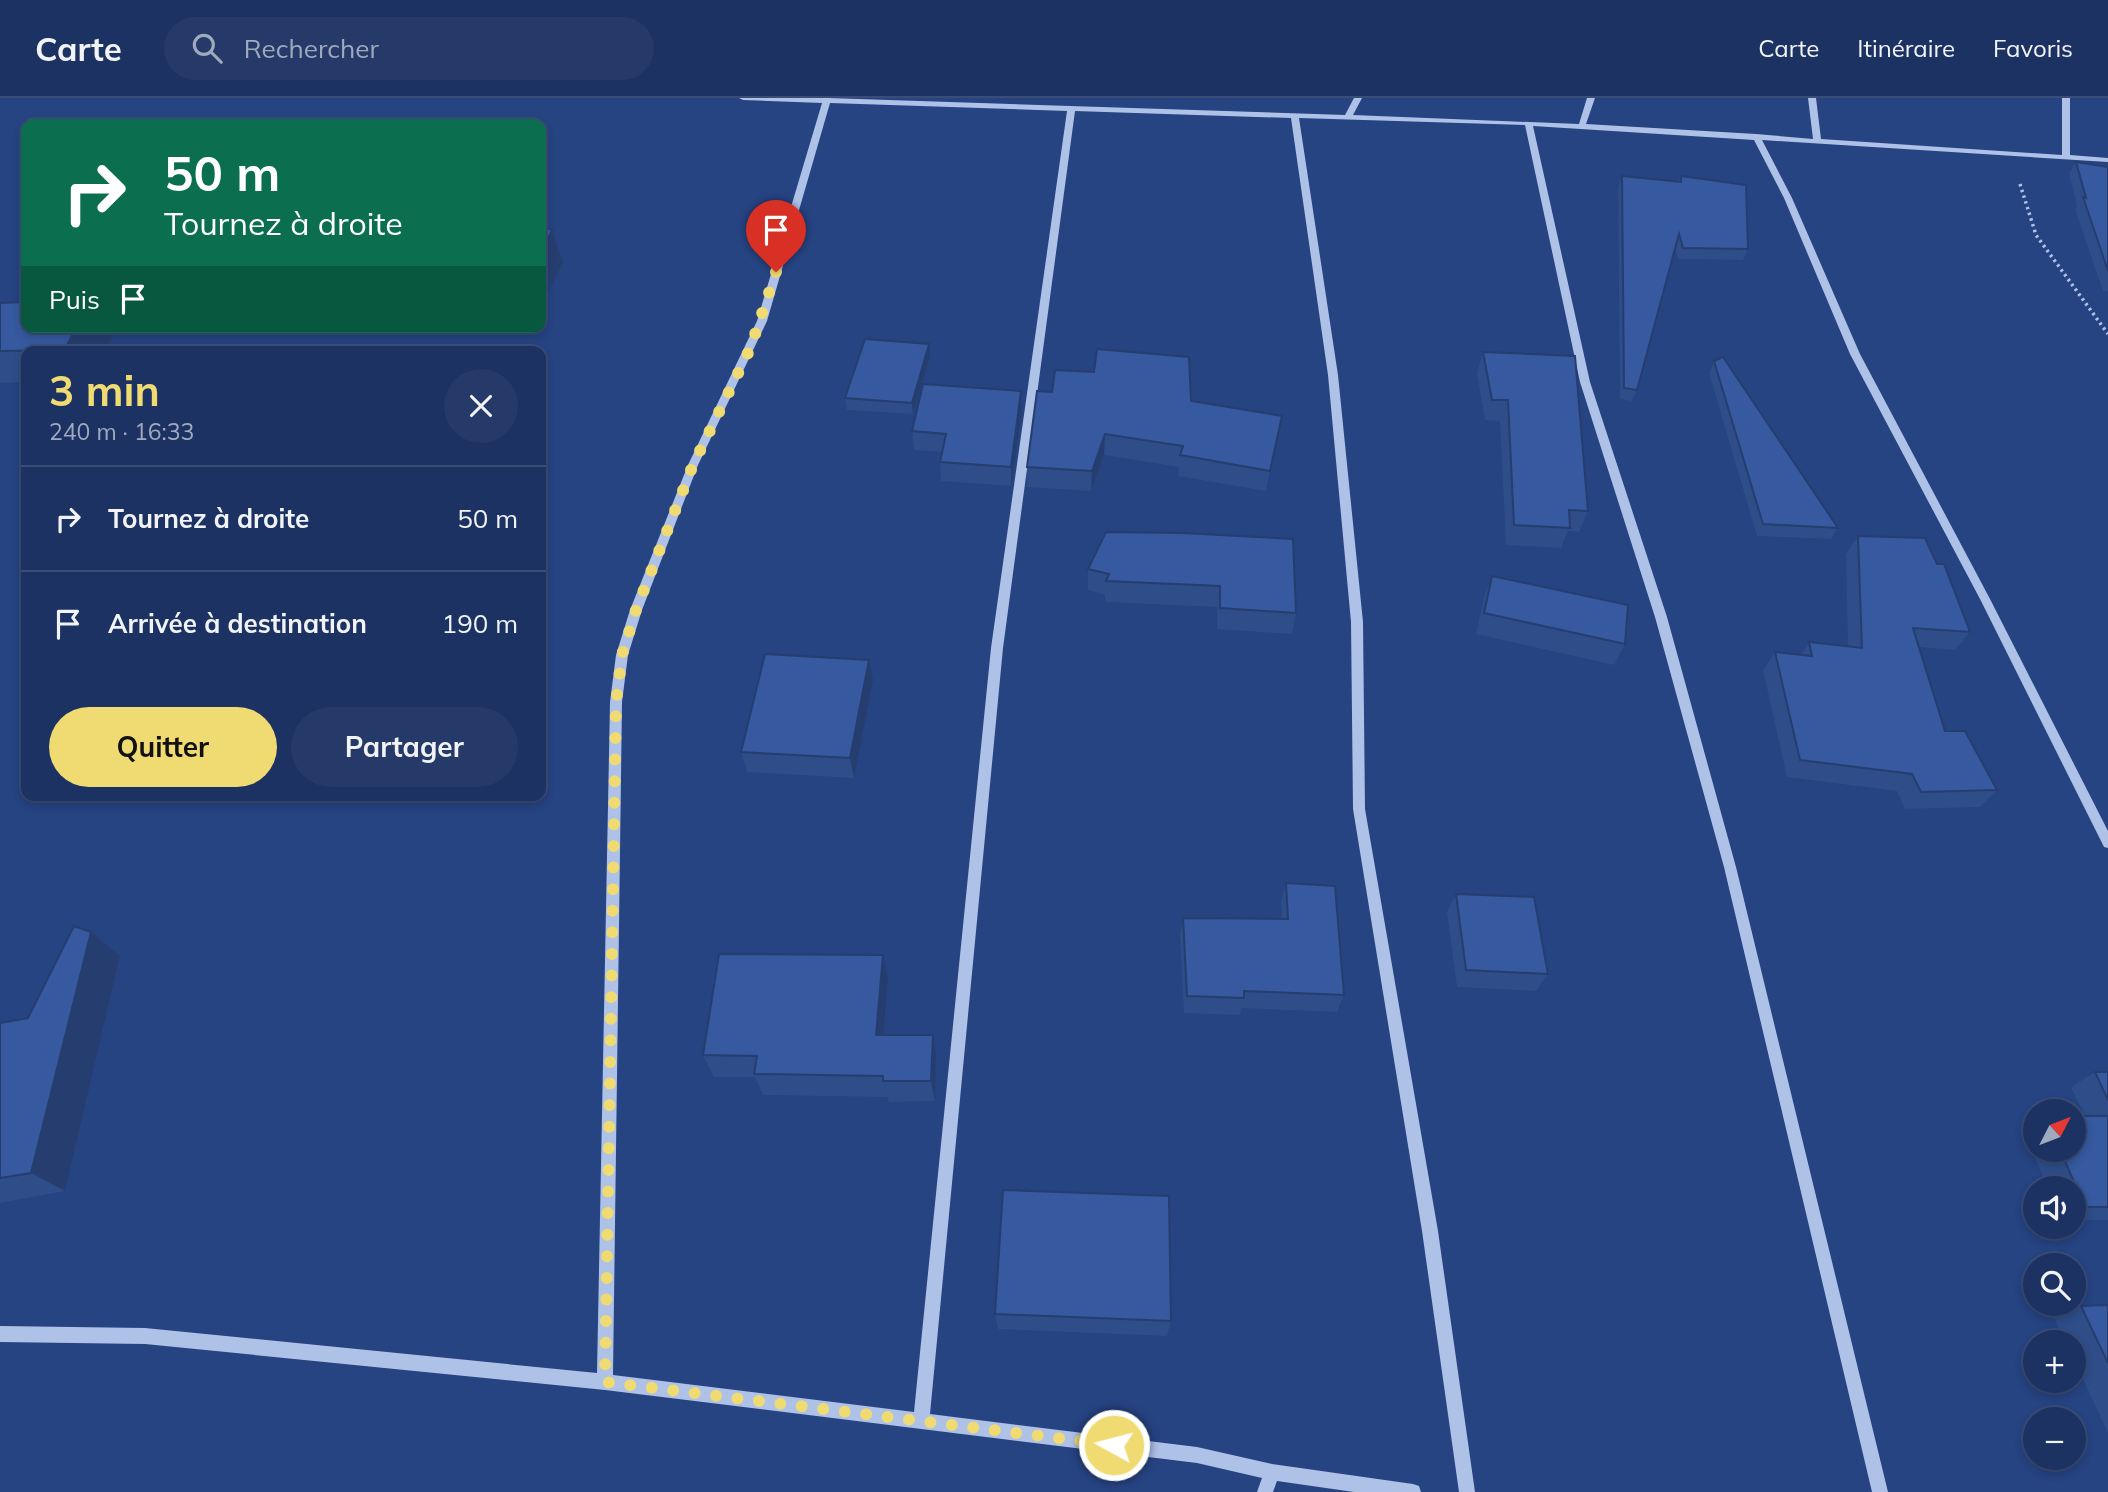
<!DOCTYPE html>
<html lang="fr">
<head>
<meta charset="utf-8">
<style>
  body { margin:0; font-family:Mulish,sans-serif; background:#253a68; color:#f1f3f6; height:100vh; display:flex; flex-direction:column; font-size:26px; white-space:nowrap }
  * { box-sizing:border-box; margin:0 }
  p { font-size:23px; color:#a0aabe }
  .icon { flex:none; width:38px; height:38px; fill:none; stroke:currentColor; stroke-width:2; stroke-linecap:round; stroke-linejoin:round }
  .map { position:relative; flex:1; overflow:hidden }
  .panel { position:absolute; left:21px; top:248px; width:525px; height:455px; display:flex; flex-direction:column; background:#1c3262; border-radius:14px; box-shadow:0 4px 10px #0003,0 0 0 2px #3a4d77 }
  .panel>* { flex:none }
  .banner { position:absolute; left:21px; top:21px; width:525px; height:214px; border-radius:14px; box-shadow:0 4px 10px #0003,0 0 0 2px #3a4d77; background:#0b6e4f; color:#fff; overflow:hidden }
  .needle { width:46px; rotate:48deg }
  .fabs { position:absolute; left:2023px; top:1001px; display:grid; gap:14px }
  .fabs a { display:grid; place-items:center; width:63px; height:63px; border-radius:50%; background:#1c3262; box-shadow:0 4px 10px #0003,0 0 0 2px #3a4d77; font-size:35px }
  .pin { position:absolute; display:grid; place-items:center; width:60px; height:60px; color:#fff; margin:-72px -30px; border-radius:50% 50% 50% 0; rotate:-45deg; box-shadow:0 0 7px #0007 }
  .pin .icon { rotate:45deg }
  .me { position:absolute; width:77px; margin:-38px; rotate:277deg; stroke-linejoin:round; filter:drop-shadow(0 0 5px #0008) }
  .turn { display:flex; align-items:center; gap:24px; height:147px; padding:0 28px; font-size:32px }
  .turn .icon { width:91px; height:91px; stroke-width:2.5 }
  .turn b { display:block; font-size:49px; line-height:60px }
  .then { display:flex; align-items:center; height:66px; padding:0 28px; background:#0003; gap:14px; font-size:26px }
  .round { display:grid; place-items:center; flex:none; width:74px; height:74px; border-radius:37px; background:#253a68 }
  .head { display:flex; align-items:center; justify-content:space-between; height:119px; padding:0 28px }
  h1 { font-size:42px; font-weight:700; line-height:52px; color:#f0db73 }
  .primary-button { display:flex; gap:14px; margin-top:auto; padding:14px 28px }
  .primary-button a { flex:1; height:80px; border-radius:42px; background:#f0db73; color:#111; font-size:28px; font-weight:700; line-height:80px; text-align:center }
  .primary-button a+a { background:#253a68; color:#f1f3f6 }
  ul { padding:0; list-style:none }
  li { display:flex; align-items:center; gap:21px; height:105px; padding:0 28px; border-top:2px solid #3a4d77 }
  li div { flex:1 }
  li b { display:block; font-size:26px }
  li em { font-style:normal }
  header { display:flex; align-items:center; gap:42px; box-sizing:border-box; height:98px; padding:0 35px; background:#1c3262; border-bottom:2px solid #3a4d77 }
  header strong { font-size:33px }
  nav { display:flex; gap:38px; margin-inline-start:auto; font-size:24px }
  .search { width:490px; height:63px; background:#253a68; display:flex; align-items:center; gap:18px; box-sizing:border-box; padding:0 24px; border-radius:38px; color:#a0aabe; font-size:26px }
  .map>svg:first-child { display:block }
</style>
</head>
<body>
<header>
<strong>Carte</strong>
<div class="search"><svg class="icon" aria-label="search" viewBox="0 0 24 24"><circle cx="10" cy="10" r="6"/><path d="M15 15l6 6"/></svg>Rechercher</div>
<nav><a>Carte</a><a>Itinéraire</a><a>Favoris</a></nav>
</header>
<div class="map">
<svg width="2108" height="1394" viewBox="0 0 2108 1394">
  <rect width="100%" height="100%" fill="#264382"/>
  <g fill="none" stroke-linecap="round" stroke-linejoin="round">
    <polyline stroke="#aec1e7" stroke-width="3.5" stroke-dasharray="2.5 3.5" stroke-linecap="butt" points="2020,86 2036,137 2108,236"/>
    <path fill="#aec1e7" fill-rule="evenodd" d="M739,0h89l517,17 9,-17h8l-9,17 226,9 8,-26h8l-9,26 170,10 57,5 -5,-41h8l5,41 241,16v-57h8v57l38,3v4l-346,-22 30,58 68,156 130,245 118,232v17l-4,-1 -124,-248 -130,-245 -66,-156 -30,-58 -221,-14 57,256 77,235 69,250 152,625h-16l-148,-625 -69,-250 -75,-235 -55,-257 -226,-7 39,257 25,247 2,187 73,422 37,261h-16l-37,-261 -69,-422 -2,-187 -23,-247 -37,-257 -216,-7 -72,537 -73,766 267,33 75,17 141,20 6,2 2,6h-67l-77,-11 -4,11h-16l5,-14 -65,-15 -592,-73 -460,-46 -145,-2v-16l145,2 452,45 13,-671 6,-47 14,-45 58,-145 69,-144 65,-218 -79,-3zM830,5l237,8 -76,537 -77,764 -301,-37 9,-673 6,-47 14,-45 56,-145 69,-144z"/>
  </g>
  <g fill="#2e4d89">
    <polygon points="2076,64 2108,69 2108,193 2103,193 2075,111 2077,108 2069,75"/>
    <polygon points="1622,78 1678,84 1681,78 1748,151 1743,162 1678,161 1675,150 1637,292 1632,303 1620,301 1618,90"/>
    <polygon points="541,127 552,132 563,164 545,201 541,201"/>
    <polygon points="0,205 26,229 111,229 115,235 104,254 26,254 26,284 0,285"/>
    <polygon points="1483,254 1588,413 1579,434 1568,433 1561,450 1506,447 1500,323 1485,322 1477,275"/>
    <polygon points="930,258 913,316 847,312 845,300"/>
    <polygon points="1714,263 1838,430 1831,441 1757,438 1709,275"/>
    <polygon points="1021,293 1022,313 1011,388 941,383 940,364 942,354 914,352 912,333"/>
    <polygon points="1052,294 1191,303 1278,339 1266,393 1178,378 1179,369 1104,357 1091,393 1027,389 1027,369"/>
    <polygon points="1106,434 1296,515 1292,536 1217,531 1217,509 1105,504 1105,497 1088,492 1088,471"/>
    <polygon points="1858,438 1970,534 1955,552 1919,549 1945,633 1997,692 1980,709 1905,711 1897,693 1787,679 1763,572 1775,554 1801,557 1809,544 1848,549 1846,456"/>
    <polygon points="1492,478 1625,546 1614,567 1476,536 1484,499"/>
    <polygon points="873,583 854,680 747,674 741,654"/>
    <polygon points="1286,785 1344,897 1337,914 1241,910 1240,917 1184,915 1180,837 1183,820 1282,821 1281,804"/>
    <polygon points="1456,796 1548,876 1536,893 1457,889 1447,814"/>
    <polygon points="91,834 120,858 65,1093 0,1105 0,925 28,920"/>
    <polygon points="888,881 884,937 936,958 935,1003 889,1004 887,999 763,997 755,979 714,979 703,957"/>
    <polygon points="2095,974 2108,974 2108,1122 2074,1122 2074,1090 2048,1090 2023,1031 2035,1024 2035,1052 2074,1052 2085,1018 2071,989"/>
    <polygon points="2108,1207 2108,1335 2074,1262 2074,1244 2065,1244 2054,1219 2081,1208"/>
    <polygon points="995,1216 1171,1223 1167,1238 998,1231"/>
  </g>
  <g fill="#263e6f">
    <polygon points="552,132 563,164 545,201 541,189 541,155"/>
    <polygon points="77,229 111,229 115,235 104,254 65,254 64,252"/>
    <polygon points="929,246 930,258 913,316 912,305"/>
    <polygon points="1021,293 1022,313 1011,388 1011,369"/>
    <polygon points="1282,318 1278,339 1266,393 1270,373"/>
    <polygon points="1105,336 1104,357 1091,393 1092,373"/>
    <polygon points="869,562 873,583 854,680 850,660"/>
    <polygon points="91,834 120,858 65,1093 31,1075"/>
    <polygon points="883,857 888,881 882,959 876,937"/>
    <polygon points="933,937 936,958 935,1003 931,983"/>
  </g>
  <g fill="#36599f" stroke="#263e6f" stroke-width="2">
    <polygon points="2076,64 2108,69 2108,173 2083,99 2086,100"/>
    <polygon points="1622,78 1681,84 1681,78 1746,87 1748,151 1683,150 1679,136 1637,292 1624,290"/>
    <polygon points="541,127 552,132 541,155"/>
    <polygon points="26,204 26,229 77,229 64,252 0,253 0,205"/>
    <polygon points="865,241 929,246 912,305 845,300"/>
    <polygon points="1097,251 1189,259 1191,303 1282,318 1270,373 1180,357 1183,348 1105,336 1092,373 1027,369 1037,293 1052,294 1055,272 1094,274"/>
    <polygon points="1483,254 1575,258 1588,413 1569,412 1570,430 1514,427 1508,302 1492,302"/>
    <polygon points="1723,259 1838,430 1763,426 1714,263"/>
    <polygon points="923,286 1021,293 1011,369 940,364 946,336 912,333"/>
    <polygon points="1106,434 1182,435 1293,441 1296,515 1220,510 1220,488 1106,483 1109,476 1088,471"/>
    <polygon points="1858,438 1925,440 1937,466 1944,466 1970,534 1913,530 1945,633 1965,633 1997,692 1921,694 1912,676 1800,662 1775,554 1812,558 1809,544 1862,550"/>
    <polygon points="1492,478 1628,507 1625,546 1484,515"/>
    <polygon points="765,556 869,562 850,660 741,654"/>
    <polygon points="1286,785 1335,788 1344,897 1244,893 1244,900 1187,898 1183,820 1288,821"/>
    <polygon points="1456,796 1534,799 1548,876 1466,872"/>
    <polygon points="74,828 91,834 31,1075 0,1080 0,925 28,920"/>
    <polygon points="719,856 883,857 876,937 933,937 931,983 883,983 883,978 754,976 757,958 703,957"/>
    <polygon points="2095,974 2108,974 2108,1002"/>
    <polygon points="2074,1018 2108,1018 2108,1109 2085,1109 2060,1052 2074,1052"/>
    <polygon points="1003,1092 1169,1098 1171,1223 995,1216"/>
    <polygon points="2108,1207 2108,1265 2081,1208"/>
  </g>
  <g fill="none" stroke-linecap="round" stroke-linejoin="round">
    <polyline stroke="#f0db73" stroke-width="12" stroke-dasharray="0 21.6" points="776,174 750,251 693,367 636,512 622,557 616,604 605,1284 1114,1347"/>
  </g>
</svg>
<div class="fabs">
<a><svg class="needle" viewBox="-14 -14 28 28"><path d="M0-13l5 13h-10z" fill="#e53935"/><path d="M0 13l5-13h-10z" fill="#a0aabe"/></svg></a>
<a><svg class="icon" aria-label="sound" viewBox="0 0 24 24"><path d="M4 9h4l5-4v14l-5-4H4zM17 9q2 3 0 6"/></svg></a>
<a><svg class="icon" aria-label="search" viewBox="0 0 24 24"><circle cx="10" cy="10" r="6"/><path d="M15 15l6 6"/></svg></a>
<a>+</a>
<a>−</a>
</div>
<div class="pin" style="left:776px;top:174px;background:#d93025"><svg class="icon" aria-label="arrive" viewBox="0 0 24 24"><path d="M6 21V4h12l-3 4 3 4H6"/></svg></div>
<svg class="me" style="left:1114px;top:1347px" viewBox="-20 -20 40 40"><circle r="17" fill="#f0db73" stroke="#fff" stroke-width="3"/><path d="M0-11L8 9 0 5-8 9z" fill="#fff"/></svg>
<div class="banner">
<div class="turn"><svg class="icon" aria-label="right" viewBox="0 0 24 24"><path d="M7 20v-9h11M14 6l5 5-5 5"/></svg><div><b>50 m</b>Tournez à droite</div></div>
<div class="then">Puis<svg class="icon" aria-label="arrive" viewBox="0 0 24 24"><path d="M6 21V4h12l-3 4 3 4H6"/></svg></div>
</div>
<section class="panel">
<div class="head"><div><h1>3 min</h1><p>240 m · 16:33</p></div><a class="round"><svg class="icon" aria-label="close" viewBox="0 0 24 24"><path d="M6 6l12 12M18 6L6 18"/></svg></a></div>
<ul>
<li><svg class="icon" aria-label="right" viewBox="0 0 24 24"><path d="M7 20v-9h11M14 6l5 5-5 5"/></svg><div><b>Tournez à droite</b></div><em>50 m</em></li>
<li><svg class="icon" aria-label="arrive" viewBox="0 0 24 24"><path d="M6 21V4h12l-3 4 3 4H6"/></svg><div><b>Arrivée à destination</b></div><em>190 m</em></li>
</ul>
<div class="primary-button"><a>Quitter</a><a>Partager</a></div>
</section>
</div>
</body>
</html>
